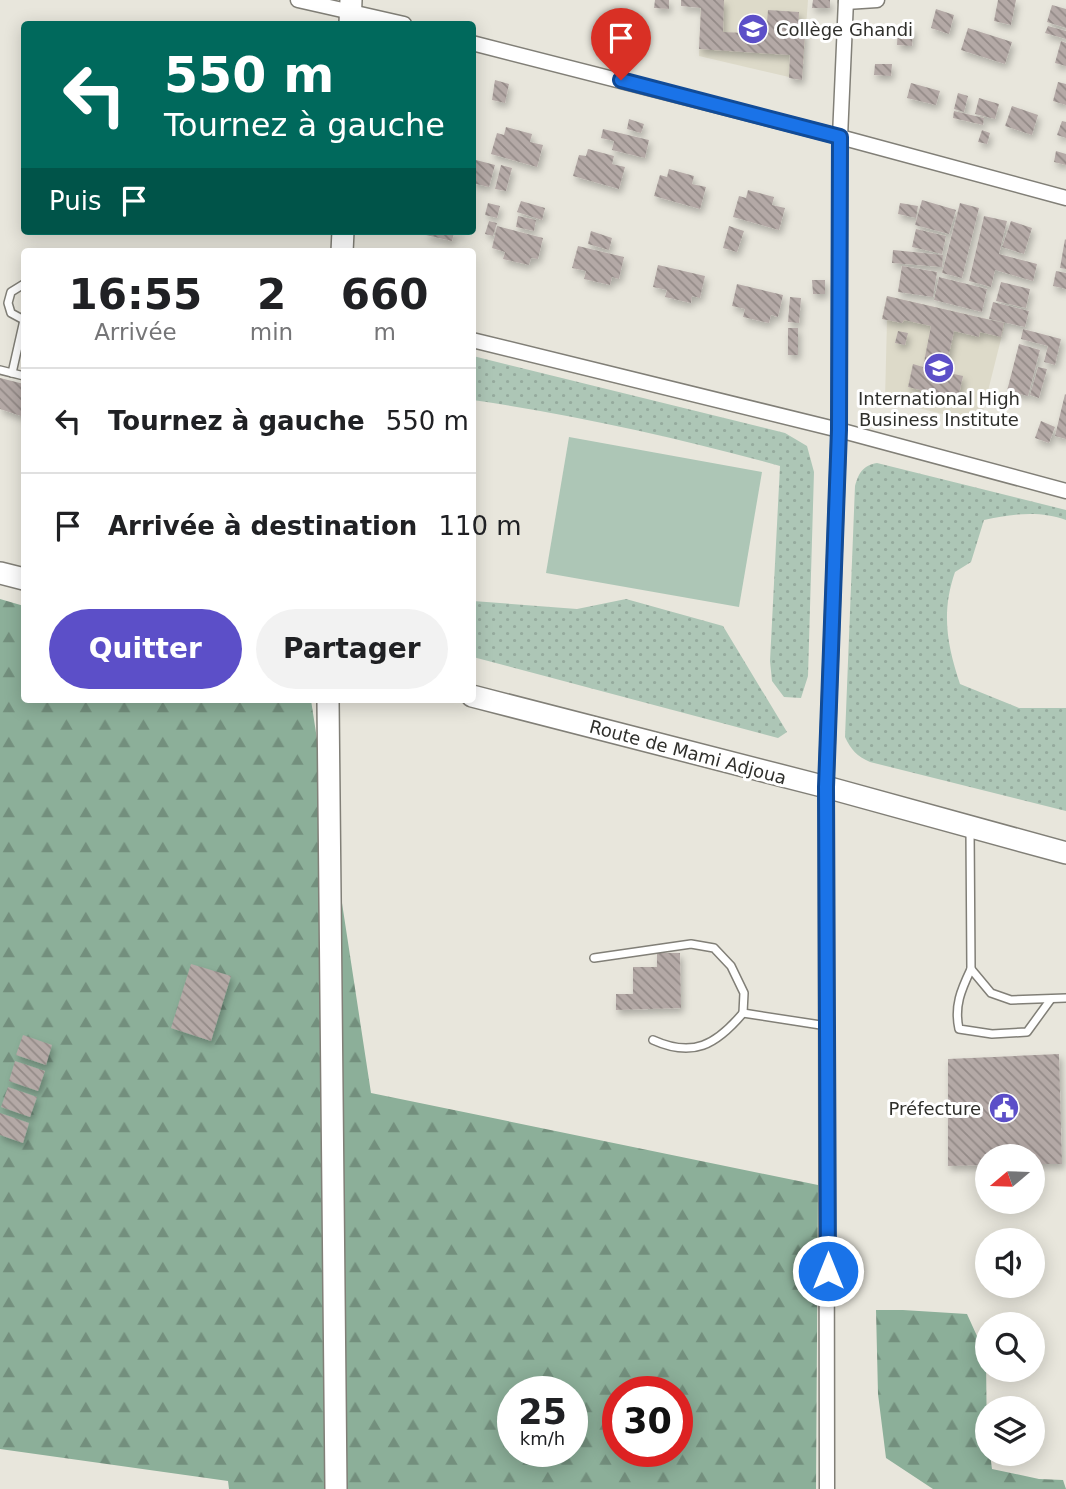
<!DOCTYPE html>
<html lang="fr">
<head>
<meta charset="utf-8">
<style>
  body { margin:0; font-family:"DejaVu Sans",sans-serif; background:#f2f2f2; color:#202124; height:100vh; display:flex; flex-direction:column; font-size:26px; white-space:nowrap }
  * { box-sizing:border-box; margin:0 }
  p { font-size:23px; color:#757577 }
  .icon { flex:none; width:38px; height:38px; fill:none; stroke:currentColor; stroke-width:2; stroke-linecap:round; stroke-linejoin:round }
  .map { position:relative; flex:1; overflow:hidden }
  .panel { position:absolute; left:21px; top:248px; width:455px; height:455px; display:flex; flex-direction:column; background:#fff; border-radius:7px; box-shadow:0 4px 18px #0003 }
  .panel>* { flex:none }
  .top-card { position:absolute; left:21px; top:21px; width:455px; height:214px; border-radius:7px; box-shadow:0 4px 18px #0003; background:#00695c; color:#fff; overflow:hidden }
  .needle { width:46px; rotate:251deg }
  .fabs { position:absolute; left:975px; top:1144px; display:grid; gap:14px }
  .fabs a { display:grid; place-items:center; width:70px; height:70px; border-radius:50%; background:#fff; box-shadow:0 4px 18px #0003; font-size:35px }
  .speed { position:absolute; left:497px; top:1376px; display:flex; gap:14px; font-size:35px; font-weight:700; text-align:center }
  .speed>* { display:grid; place-content:center; width:91px; height:91px; border-radius:50%; background:#fff; box-shadow:0 4px 18px #0003; line-height:1 }
  .speed small { font-size:18px; font-weight:400 }
  .speed .limit { border:10px solid #d22; background:#fff; color:#111 }
  .pin { position:absolute; display:grid; place-items:center; width:60px; height:60px; color:#fff; margin:-72px -30px; border-radius:50% 50% 50% 0; rotate:-45deg; box-shadow:0 0 7px #0007 }
  .pin .icon { rotate:45deg }
  .me { position:absolute; width:77px; margin:-38px; rotate:0deg; stroke-linejoin:round; filter:drop-shadow(0 0 5px #0008) }
  .turn { display:flex; align-items:center; gap:24px; height:147px; padding:0 28px; font-size:32px }
  .turn .icon { width:91px; height:91px; stroke-width:2.5 }
  .turn b { display:block; font-size:49px; line-height:60px }
  .then { display:flex; align-items:center; height:66px; padding:0 28px; background:#0003; gap:14px; font-size:26px }
  .eta { display:flex; justify-content:space-evenly; align-items:center; height:119px; text-align:center }
  .eta b { font-size:42px; font-weight:600; line-height:49px }
  .button { display:flex; gap:14px; margin-top:auto; padding:14px 28px }
  .button a { flex:1; height:80px; border-radius:42px; background:#5c4fc8; color:#fff; font-size:28px; font-weight:600; line-height:80px; text-align:center }
  .button a+a { background:#f2f2f2; color:#202124 }
  ul { padding:0; list-style:none }
  li { display:flex; align-items:center; gap:21px; height:105px; padding:0 28px; border-top:2px solid #e0e0e0 }
  li div { flex:1 }
  li b { display:block; font-size:26px }
  li em { font-style:normal }
  .map>svg:first-child { display:block }
</style>
</head>
<body>
<div class="map">
<svg width="1066" height="1489" viewBox="0 0 1066 1489">
  <defs>
    <pattern id="grass-dots" width="8" height="8" patternUnits="userSpaceOnUse" patternTransform="scale(1.75)"><rect width="8" height="8" fill="#adc6b6"/><path d="M2 2h.1M6 6h.1" fill="none" stroke="#95aa9d" stroke-width="1.8" stroke-linecap="round"/></pattern>
    <pattern id="forest-firs" width="22" height="20" patternUnits="userSpaceOnUse" patternTransform="scale(1.75)"><rect width="22" height="20" fill="#8caf99"/><path d="M5 1l3.5 6h-7zM16 11l3.5 6h-7z" fill="#738f7d"/></pattern>
    <pattern id="building-back-hatch" width="6" height="6" patternUnits="userSpaceOnUse" patternTransform="scale(1.75)"><rect width="6" height="6" fill="#b4a9a6"/><path d="M-1 5l2 2M0 0l6 6M5-1l2 2" fill="none" stroke="#938a87"/></pattern>
    <filter id="shadow"><feDropShadow dx="2.5" dy="4.5" stdDeviation="3.5" flood-color="#0004"/></filter>
  </defs>
  <rect width="100%" height="100%" fill="#e8e6dc"/>
  <g fill="#dddac9">
    <polygon points="701,0 808,0 802,80 699,56"/>
    <polygon points="887,296 1005,323 980,423 885,400 887,320 882,319"/>
  </g>
  <g fill="url(#grass-dots)">
    <path d="M473,356l312,77 22,13 7,26 -6,204 -7,22 -17,-1 -12,-16 -2,-20 10,-195c-101,-28 -204,-51 -307,-66z"/>
    <path d="M877,463l189,47v10c-26,-10 -56,-6 -82,0l-13,42 -16,10c-14,40 -8,73 5,112l59,24h47v103l-196,-49c-13,-6 -19,-12 -25,-25l10,-251c4,-13 7,-20 22,-23z"/>
    <polygon points="626,599 723,626 787,732 778,738 473,657 473,601 577,609"/>
  </g>
  <g fill="url(#forest-firs)" fill-rule="evenodd">
    <path d="M0,599l24,7v94h287l60,393 447,92 -2,304h-587l-1,-8 -228,-32zM513,1391h59v60h-59zM618,1391h59v60h-59z"/>
    <polygon points="876,1310 903,1310 967,1314 986,1356 987,1454 990,1454 992,1469 1039,1479 1063,1480 1066,1489 933,1489 886,1458 878,1394"/>
  </g>
  <polygon fill="#adc6b6" points="569,437 762,472 739,607 546,573"/>
  <g fill="url(#building-back-hatch)" filter="url(#shadow)">
    <polygon points="655,0 669,0 669,9 654,8"/>
    <polygon points="681,0 724,0 723,32 766,34 768,10 799,12 798,31 805,32 802,80 789,78 790,55 699,49 701,8 681,6"/>
    <polygon points="813,0 830,0 830,8 812,8"/>
    <polygon points="998,0 1016,0 1011,25 994,21"/>
    <polygon points="1052,5 1066,9 1066,28 1047,22"/>
    <polygon points="936,9 954,15 949,34 931,28"/>
    <polygon points="1048,26 1066,31 1066,39 1045,33"/>
    <polygon points="898,27 913,28 912,46 897,45"/>
    <polygon points="968,28 1012,42 1005,64 961,50"/>
    <polygon points="1061,41 1066,43 1066,66 1055,63"/>
    <polygon points="875,64 892,64 891,76 874,75"/>
    <polygon points="495,80 509,84 505,103 492,100"/>
    <polygon points="1058,82 1066,84 1066,105 1053,101"/>
    <polygon points="911,83 940,91 936,105 907,98"/>
    <polygon points="958,93 968,96 964,112 954,109"/>
    <polygon points="979,98 999,104 995,119 975,114"/>
    <polygon points="1012,106 1038,115 1032,135 1005,126"/>
    <polygon points="954,111 984,118 983,125 953,118"/>
    <polygon points="629,119 644,124 641,133 627,129"/>
    <polygon points="1062,121 1066,122 1066,138 1057,135"/>
    <polygon points="506,127 532,134 530,142 543,145 537,167 491,154 497,133 504,135"/>
    <polygon points="603,129 649,140 645,158 612,150 614,141 601,138"/>
    <polygon points="982,130 990,133 987,144 978,142"/>
    <polygon points="588,149 614,156 612,164 625,167 619,189 573,176 579,155 586,156"/>
    <polygon points="1056,151 1066,154 1066,165 1054,162"/>
    <polygon points="476,160 495,165 489,187 472,183"/>
    <polygon points="501,165 512,168 506,191 495,189"/>
    <polygon points="669,169 694,176 692,184 706,187 700,209 654,196 660,175 667,177"/>
    <polygon points="748,190 774,197 772,205 785,208 779,230 733,217 739,196 746,198"/>
    <polygon points="922,200 956,210 949,234 915,225"/>
    <polygon points="521,201 545,208 542,220 517,212"/>
    <polygon points="488,203 500,206 497,218 485,215"/>
    <polygon points="900,203 918,206 916,218 898,214"/>
    <polygon points="960,203 979,208 962,278 942,273"/>
    <polygon points="518,216 536,220 534,231 516,227"/>
    <polygon points="984,216 1007,221 999,254 1037,264 1033,281 995,270 991,287 969,281"/>
    <polygon points="489,221 497,223 493,236 485,234"/>
    <polygon points="1011,221 1032,228 1024,254 1002,247"/>
    <polygon points="497,226 543,238 538,259 531,258 529,265 503,259 505,252 492,248"/>
    <polygon points="729,226 744,231 737,252 723,248"/>
    <polygon points="916,229 946,236 942,254 912,247"/>
    <polygon points="427,231 462,231 461,235 454,233 452,241 426,235"/>
    <polygon points="591,231 612,238 609,250 588,244"/>
    <polygon points="1065,239 1066,240 1066,269 1060,268"/>
    <polygon points="578,246 624,257 619,279 612,277 610,285 584,279 586,271 572,268"/>
    <polygon points="893,250 943,255 942,267 892,263"/>
    <polygon points="658,265 705,276 700,298 692,296 691,303 665,297 667,290 653,287"/>
    <polygon points="902,266 937,272 933,297 898,292"/>
    <polygon points="1056,271 1066,273 1066,289 1053,286"/>
    <polygon points="939,277 987,289 982,312 934,300"/>
    <polygon points="812,280 825,280 825,294 813,294"/>
    <polygon points="1001,282 1030,289 1026,308 996,301"/>
    <polygon points="737,284 783,295 778,317 771,315 769,323 743,317 745,309 732,306"/>
    <polygon points="887,296 1004,323 1001,337 980,332 979,337 954,331 945,372 963,376 958,399 908,387 913,364 923,367 931,326 904,320 902,323 882,319"/>
    <polygon points="790,297 801,298 799,323 788,322"/>
    <polygon points="993,302 1029,311 1025,327 989,319"/>
    <rect x="788" y="328" width="10" height="27"/>
    <polygon points="1023,329 1061,339 1055,365 1044,362 1048,346 1021,339"/>
    <polygon points="898,331 908,333 905,345 895,343"/>
    <polygon points="1019,344 1040,350 1028,396 1007,391"/>
    <polygon points="1038,367 1047,369 1039,398 1030,395"/>
    <polygon points="0,378 24,384 24,417 0,409"/>
    <polygon points="1065,394 1066,395 1066,439 1055,436"/>
    <polygon points="1041,421 1055,427 1049,443 1035,438"/>
    <polygon points="657,953 680,953 681,1008 616,1010 616,994 633,994 633,967 657,967"/>
    <polygon points="191,964 231,976 211,1041 171,1028"/>
    <polygon points="23,1035 52,1045 46,1065 16,1055"/>
    <polygon points="1059,1054 1062,1164 1032,1164 1032,1157 987,1157 987,1165 948,1166 948,1059"/>
    <polygon points="15,1061 45,1071 38,1091 9,1081"/>
    <polygon points="8,1087 37,1097 30,1117 1,1107"/>
    <polygon points="0,1113 29,1123 23,1143 0,1135"/>
  </g>
  <g fill="none" stroke-linecap="round" stroke-linejoin="round">
    <g stroke="#817f77" stroke-width="10">
      <g id="lane">
        <polyline points="24,284 11,292 8,303 11,313 24,320"/>
        <polyline points="0,370 24,376"/>
        <polyline points="12,373 24,320"/>
        <polyline points="970,829 971,969 991,993 1011,1000 1066,998"/>
        <polyline points="594,958 691,944 714,948 731,966 744,993 743,1013 827,1026"/>
        <path d="M971,969c-10,21 -17,37 -12,60l33,5 35,-2 24,-33"/>
        <path d="M653,1040c40,18 63,5 90,-27"/>
      </g>
    </g>
    <g stroke="#817f77" stroke-width="17">
      <g id="street">
        <polyline points="298,0 404,24"/>
        <polyline points="846,2 877,0"/>
        <polyline points="472,43 840,137 1066,198"/>
        <polyline points="472,340 839,430 1066,491"/>
        <polyline points="827,1489 826,787 839,430 840,137 846,0"/>
      </g>
    </g>
    <g stroke="#817f77" stroke-width="24">
      <g id="secondary">
        <polyline points="350,24 351,0"/>
        <polyline points="342,252 343,231"/>
        <polyline points="0,573 24,579"/>
        <polyline points="472,696 826,787 1066,853"/>
        <polyline points="328,700 336,1489"/>
      </g>
    </g>
    <use href="#lane" stroke="#fff" stroke-width="7"/>
    <use href="#street" stroke="#fff" stroke-width="14"/>
    <use href="#secondary" stroke="#fff" stroke-width="21"/>
  </g>
  <g fill="none" stroke-linecap="round" stroke-linejoin="round">
    <g stroke="#114b97" stroke-width="18">
      <polyline id="route" points="621,80 840,137 839,430 826,787 828,1271"/>
    </g>
    <use href="#route" stroke="#1a73e8" stroke-width="12"/>
  </g>
  <defs>
    <g id="school-disc" transform="scale(1.575)"><circle r="9.5" fill="#5c4fc8" stroke="#fff"/><path d="M0-5L7-2L0 1L-7-2ZM-4 1L0 2.5L4 1V4Q0 6-4 4Z" fill="#fff"/></g>
    <g id="university-disc" transform="scale(1.575)"><circle r="9.5" fill="#5c4fc8" stroke="#fff"/><path d="M0-5L7-2L0 1L-7-2ZM-4 1L0 2.5L4 1V4Q0 6-4 4Z" fill="#fff"/></g>
    <g id="civic-disc" transform="scale(1.575)"><circle r="9.5" fill="#5c4fc8" stroke="#fff"/><path d="M-.6-6.5H3V-4.5H.6V-3L4-1V1h2V6H-6V1h2V-1L-.6-3ZM-1.2 2.5V6h2.4V2.5Z" fill="#fff"/></g>
  </defs>
  <g fill-rule="evenodd">
    <use href="#school-disc" x="753" y="29"/>
    <use href="#university-disc" x="939" y="368"/>
    <use href="#civic-disc" x="1004" y="1108"/>
  </g>
  <g text-anchor="middle" dominant-baseline="central" stroke-width="6" stroke-linejoin="round" paint-order="stroke">
    <g font-size="18" fill="#2f2f2b" stroke="#fff" text-anchor="start">
      <text x="776" y="29">Collège Ghandi</text>
      <text x="939" y="398" text-anchor="middle">International High<tspan x="939" dy="21">Business Institute</tspan></text>
      <text x="981" y="1108" text-anchor="end">Préfecture</text>
    </g>
    <g font-size="18" fill="#2f2f2b" stroke="#fff">
      <text transform="translate(688 752) rotate(15)">Route de Mami Adjoua</text>
    </g>
  </g>
</svg>
<div class="fabs">
<a><svg class="needle" viewBox="-14 -14 28 28"><path d="M0-13l5 13h-10z" fill="#e53935"/><path d="M0 13l5-13h-10z" fill="#757577"/></svg></a>
<a><svg class="icon" aria-label="sound" viewBox="0 0 24 24"><path d="M4 9h4l5-4v14l-5-4H4zM17 9q2 3 0 6"/></svg></a>
<a><svg class="icon" aria-label="search" viewBox="0 0 24 24"><circle cx="10" cy="10" r="6"/><path d="M15 15l6 6"/></svg></a>
<a><svg class="icon" aria-label="layers" viewBox="0 0 24 24"><path d="M12 4l9 5-9 5-9-5zM3 14l9 5 9-5"/></svg></a>
</div>
<div class="speed"><div>25<small>km/h</small></div><div class="limit">30</div></div>
<div class="pin" style="left:621px;top:80px;background:#d93025"><svg class="icon" aria-label="arrive" viewBox="0 0 24 24"><path d="M6 21V4h12l-3 4 3 4H6"/></svg></div>
<svg class="me" style="left:828px;top:1271px" viewBox="-20 -20 40 40"><circle r="17" fill="#1a73e8" stroke="#fff" stroke-width="3"/><path d="M0-11L8 9 0 5-8 9z" fill="#fff"/></svg>
<div class="top-card">
<div class="turn"><svg class="icon" aria-label="left" viewBox="0 0 24 24"><path d="M17 20v-9H6M10 6l-5 5 5 5"/></svg><div><b>550 m</b>Tournez à gauche</div></div>
<div class="then">Puis<svg class="icon" aria-label="arrive" viewBox="0 0 24 24"><path d="M6 21V4h12l-3 4 3 4H6"/></svg></div>
</div>
<section class="panel">
<div class="eta">
<div><b>16:55</b><p>Arrivée</p></div>
<div><b>2</b><p>min</p></div>
<div><b>660</b><p>m</p></div>
</div>
<ul>
<li><svg class="icon" aria-label="left" viewBox="0 0 24 24"><path d="M17 20v-9H6M10 6l-5 5 5 5"/></svg><div><b>Tournez à gauche</b></div><em>550 m</em></li>
<li><svg class="icon" aria-label="arrive" viewBox="0 0 24 24"><path d="M6 21V4h12l-3 4 3 4H6"/></svg><div><b>Arrivée à destination</b></div><em>110 m</em></li>
</ul>
<div class="button"><a>Quitter</a><a>Partager</a></div>
</section>
</div>
</body>
</html>
